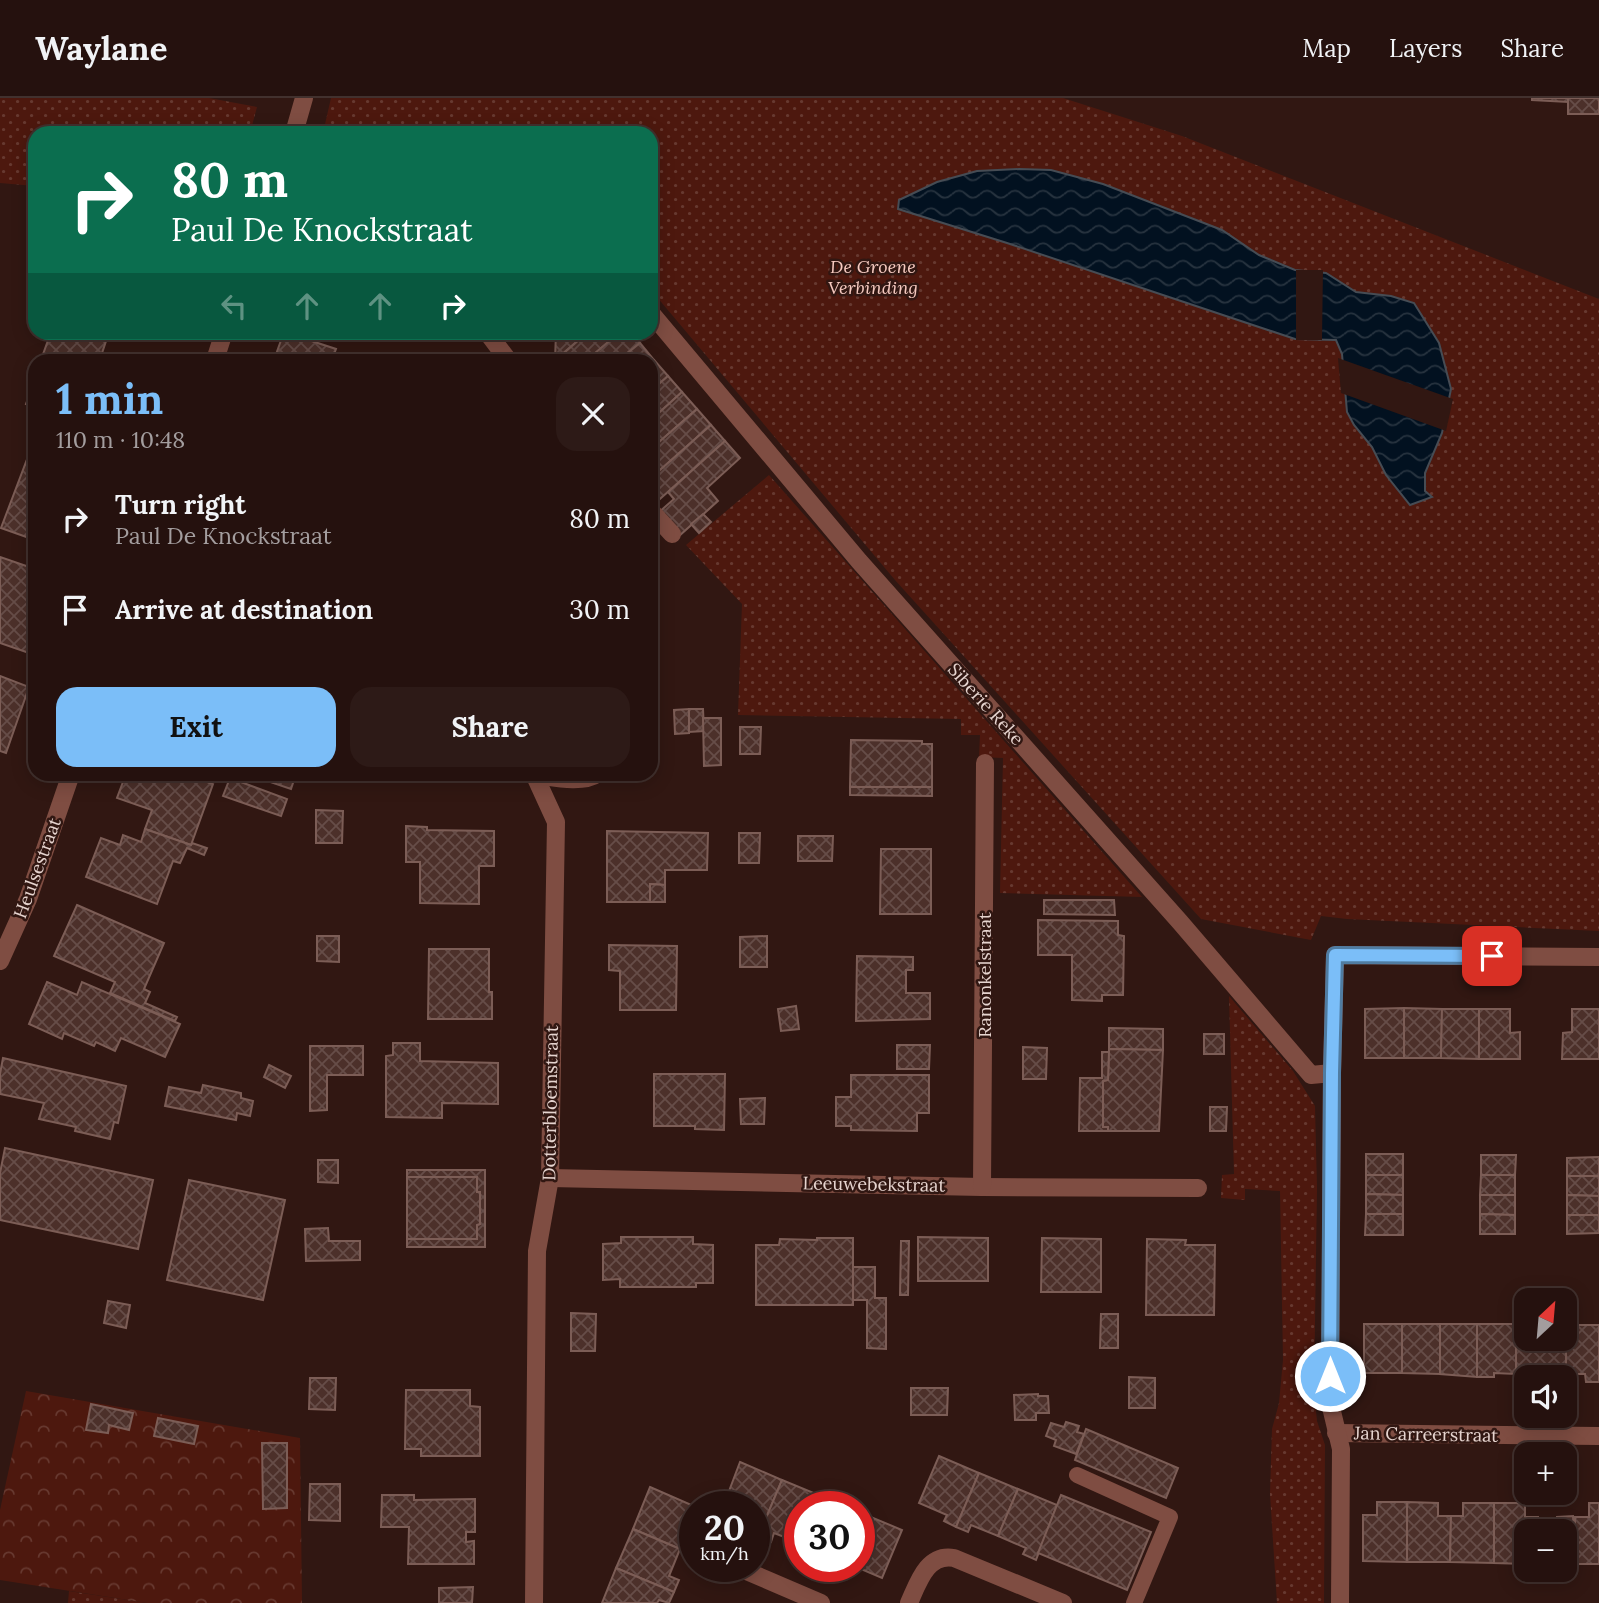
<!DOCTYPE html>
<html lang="en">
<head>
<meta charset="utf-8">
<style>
  body { margin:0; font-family:Lora,serif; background:#2d1a17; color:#f1f3f6; height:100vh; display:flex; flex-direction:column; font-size:26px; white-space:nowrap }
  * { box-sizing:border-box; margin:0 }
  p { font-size:23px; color:#a39d9e }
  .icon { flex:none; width:38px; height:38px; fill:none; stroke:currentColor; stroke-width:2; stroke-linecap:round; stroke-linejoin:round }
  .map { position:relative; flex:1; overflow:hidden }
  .drawer { position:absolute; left:28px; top:256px; width:630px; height:427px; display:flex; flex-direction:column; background:#25110e; border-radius:21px; box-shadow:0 4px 18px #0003,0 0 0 2px #42312e }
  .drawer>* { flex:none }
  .banner { position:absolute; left:28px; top:28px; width:630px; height:214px; border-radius:21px; box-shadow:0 4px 18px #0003,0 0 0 2px #42312e; background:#0b6e4f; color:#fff; overflow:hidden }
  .needle { width:46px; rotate:26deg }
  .tools { position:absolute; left:1514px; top:1190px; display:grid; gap:14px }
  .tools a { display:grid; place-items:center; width:63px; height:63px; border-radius:14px; background:#25110e; box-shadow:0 4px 18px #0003,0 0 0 2px #42312e; font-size:35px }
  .speed { position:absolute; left:679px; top:1393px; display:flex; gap:14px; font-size:35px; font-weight:700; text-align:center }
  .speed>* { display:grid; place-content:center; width:91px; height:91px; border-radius:50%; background:#25110e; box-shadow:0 4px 18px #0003,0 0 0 2px #42312e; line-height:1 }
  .speed small { font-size:18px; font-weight:400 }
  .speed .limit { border:10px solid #d22; background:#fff; color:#111 }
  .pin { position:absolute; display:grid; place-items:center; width:60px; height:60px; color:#fff; margin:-30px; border-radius:14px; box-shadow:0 4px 10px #0006 }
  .me { position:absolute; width:77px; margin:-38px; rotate:0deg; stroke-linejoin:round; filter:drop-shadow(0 0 5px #0008) }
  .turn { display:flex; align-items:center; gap:24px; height:147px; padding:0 28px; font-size:32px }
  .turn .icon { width:91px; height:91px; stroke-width:2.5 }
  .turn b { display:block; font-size:49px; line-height:60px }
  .lanes { display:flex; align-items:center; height:66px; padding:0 28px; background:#0003; justify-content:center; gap:35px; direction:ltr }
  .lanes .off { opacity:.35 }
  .round { display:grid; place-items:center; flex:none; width:74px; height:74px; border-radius:21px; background:#2d1a17 }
  .summary { display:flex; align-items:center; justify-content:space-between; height:119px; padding:0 28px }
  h1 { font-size:42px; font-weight:700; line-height:52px; color:#7bbef8 }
  .cta { display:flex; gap:14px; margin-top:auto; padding:14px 28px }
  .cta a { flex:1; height:80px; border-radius:21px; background:#7bbef8; color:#111; font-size:28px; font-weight:700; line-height:80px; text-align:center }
  .cta a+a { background:#2d1a17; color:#f1f3f6 }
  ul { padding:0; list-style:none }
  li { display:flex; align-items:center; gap:21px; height:91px; padding:0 28px }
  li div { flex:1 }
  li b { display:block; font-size:26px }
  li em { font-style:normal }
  header { display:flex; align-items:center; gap:42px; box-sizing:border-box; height:98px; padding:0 35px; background:#25110e; border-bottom:2px solid #42312e }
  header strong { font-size:33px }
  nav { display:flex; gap:38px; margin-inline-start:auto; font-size:24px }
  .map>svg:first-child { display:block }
</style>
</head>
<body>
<header>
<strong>Waylane</strong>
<nav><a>Map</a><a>Layers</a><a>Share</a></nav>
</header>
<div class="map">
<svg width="1599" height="1505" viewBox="0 0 1599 1505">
  <defs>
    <pattern id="grass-dots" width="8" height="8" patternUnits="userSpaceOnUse" patternTransform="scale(1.75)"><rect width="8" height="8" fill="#4d180e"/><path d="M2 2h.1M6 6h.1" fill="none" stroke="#673930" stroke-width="1.8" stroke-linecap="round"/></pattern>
    <pattern id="forest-crowns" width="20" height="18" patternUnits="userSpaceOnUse" patternTransform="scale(1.75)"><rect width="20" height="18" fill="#4d180e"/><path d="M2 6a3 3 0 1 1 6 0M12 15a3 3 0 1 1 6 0" fill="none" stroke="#673930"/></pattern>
    <pattern id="water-waves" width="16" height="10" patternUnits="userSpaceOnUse" patternTransform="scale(1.75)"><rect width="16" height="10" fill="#021120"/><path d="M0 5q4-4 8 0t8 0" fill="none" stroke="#27333f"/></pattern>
    <pattern id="building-cross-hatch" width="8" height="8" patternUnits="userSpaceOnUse" patternTransform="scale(1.75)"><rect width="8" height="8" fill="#4c302a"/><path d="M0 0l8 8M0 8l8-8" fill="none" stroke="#664d48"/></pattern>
  </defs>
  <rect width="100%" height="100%" fill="#311712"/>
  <g fill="url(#grass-dots)">
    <polygon points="0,0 209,0 257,9 250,35 35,35 35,88 0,85"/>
    <polygon points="331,0 1063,0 1182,38 1599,201 1599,833 1347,821 1321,818 1311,842 1201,821 895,482 651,192 651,35 323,35"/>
    <polygon points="769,377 1142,799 1000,795 1003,660 979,659 980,637 961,637 961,621 738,617 742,506 686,447"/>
    <polygon points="1229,898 1293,973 1315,1008 1317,1090 1314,1293 1317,1323 1325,1347 1324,1505 1277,1505 1270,1396 1272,1331 1279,1305 1283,1262 1280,1093 1245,1091 1245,1102 1221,1100 1222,1077 1234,1076"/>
    <polygon points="69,1493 147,1505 68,1505"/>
  </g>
  <polygon fill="url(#forest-crowns)" points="26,1293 300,1340 302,1505 147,1505 0,1482 0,1412"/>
  <polygon fill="url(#water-waves)" stroke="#464c54" stroke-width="2" points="1019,71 1051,72 1103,86 1222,132 1259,157 1295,172 1326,175 1356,194 1391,198 1414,205 1439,245 1451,291 1442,335 1425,375 1425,393 1432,399 1410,407 1386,377 1372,349 1354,327 1347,314 1342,256 1336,242 1295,241 1007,145 898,111 899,102 937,84 977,73"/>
  <g fill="#311712">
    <polygon points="1296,172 1323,172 1322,242 1296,242"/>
    <polygon points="1338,260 1453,301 1446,333 1341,295"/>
  </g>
  <g fill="url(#building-cross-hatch)" stroke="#7c5d56" stroke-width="2">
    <polygon points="1532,0 1568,0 1568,4 1532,2"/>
    <rect x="1568" y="0" width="31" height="16"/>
    <polygon points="51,234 104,234 108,237 100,261 95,260 94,262 41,262"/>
    <polygon points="284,234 336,251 332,262 274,262"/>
    <polygon points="556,234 588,234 555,262"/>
    <polygon points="588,234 620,234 587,262 556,262"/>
    <polygon points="620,234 630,234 640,245 619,262 587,262"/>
    <polygon points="640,245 654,262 651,264 619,262"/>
    <polygon points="654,262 668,278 651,293 651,264"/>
    <polygon points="668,278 682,294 651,322 651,293"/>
    <polygon points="35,280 35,309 26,306"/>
    <polygon points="682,294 697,311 651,351 651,322"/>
    <polygon points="697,311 711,327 651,380 651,351"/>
    <polygon points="711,327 725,343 652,408 651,380"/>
    <polygon points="725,343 740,360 707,390 718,403 679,438 658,415 674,401 668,394"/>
    <polygon points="29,356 35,358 35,442 1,430"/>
    <polygon points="703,416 711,424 699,435 691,426"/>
    <polygon points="0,459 35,471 35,557 0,545"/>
    <polygon points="0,578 29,589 6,655 0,653"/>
    <polygon points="689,611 689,635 675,636 674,612"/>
    <polygon points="689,611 703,611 704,633 689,634"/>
    <polygon points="703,620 721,620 721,667 704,668"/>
    <polygon points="740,629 761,629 760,656 740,656"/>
    <polygon points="851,642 922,643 922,646 932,646 932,689 850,689"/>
    <polygon points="126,676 184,676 213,686 191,747 145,731 152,712 117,700"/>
    <polygon points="273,676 296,676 291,691 270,684"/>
    <polygon points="363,676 469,676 469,682 447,682 447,684 363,683"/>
    <polygon points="230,680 287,701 281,718 223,698"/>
    <polygon points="850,689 932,689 932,698 850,697"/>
    <polygon points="316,712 343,713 342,745 316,745"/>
    <polygon points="406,728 427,729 427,732 494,733 494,768 479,768 479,806 420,805 420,764 406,764"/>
    <polygon points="145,731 191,747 192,745 207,750 204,757 187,750 180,765 173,763 157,806 86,779 101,740 120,747 123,737 141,744"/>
    <polygon points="607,733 708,735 707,772 665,772 665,787 650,786 650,804 607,804"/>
    <polygon points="739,735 760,735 759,765 739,765"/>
    <polygon points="798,738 833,738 832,763 798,763"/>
    <polygon points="881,751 931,751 931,816 880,816"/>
    <polygon points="650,786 665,787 665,804 650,804"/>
    <polygon points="1044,802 1114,802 1115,817 1044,816"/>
    <polygon points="77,807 164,845 144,891 150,894 145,905 177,919 175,923 110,895 115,884 54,858"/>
    <polygon points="1038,822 1118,823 1118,837 1124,838 1123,897 1102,897 1102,903 1072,902 1072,857 1038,857"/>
    <polygon points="317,838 339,838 339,864 317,863"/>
    <polygon points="767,838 767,869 740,869 740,839"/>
    <polygon points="609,847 677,848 676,912 620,912 620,873 609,872"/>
    <polygon points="429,851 489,851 489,894 492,894 492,921 428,921"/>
    <polygon points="857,858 913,859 913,872 906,872 906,895 930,895 930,921 856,923"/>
    <polygon points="47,884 77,897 82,884 180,926 165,959 121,940 115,953 96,944 94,948 64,935 62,941 29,926"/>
    <polygon points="796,908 799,931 781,933 778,911"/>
    <polygon points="1404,910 1442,911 1441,960 1404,960"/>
    <polygon points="1404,910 1404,960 1365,960 1365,911"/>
    <polygon points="1442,911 1479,911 1479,961 1441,960"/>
    <polygon points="1479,911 1510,911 1510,935 1520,934 1520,961 1479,961"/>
    <polygon points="1572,911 1599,911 1599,961 1562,961 1563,935 1572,934"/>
    <polygon points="1109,930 1163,931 1163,952 1109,951"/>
    <rect x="1204" y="936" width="20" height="20"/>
    <polygon points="393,945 420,945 420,963 498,965 498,1006 442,1005 442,1020 386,1019 386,958 393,957"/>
    <polygon points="897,947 930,947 929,971 897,971"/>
    <polygon points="310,948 363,948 363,977 327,977 327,1012 310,1013"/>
    <polygon points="1023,949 1047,950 1046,981 1023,981"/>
    <polygon points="1109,951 1163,952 1159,1033 1108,1033 1108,1029 1103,1029 1103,983 1108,982"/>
    <polygon points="1102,954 1109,954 1108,982 1103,983 1103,1029 1108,1029 1108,1033 1079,1033 1080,980 1102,980"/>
    <polygon points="3,960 126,988 118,1025 114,1024 110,1041 75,1033 76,1029 39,1021 44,1005 0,996 0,976"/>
    <polygon points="269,967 291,978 285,990 264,979"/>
    <polygon points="654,976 725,976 724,1032 695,1031 695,1028 654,1028"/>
    <polygon points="851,977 929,977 929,1015 917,1015 917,1033 851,1032 851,1028 836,1028 836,999 851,999"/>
    <polygon points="203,987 241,995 241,1000 253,1003 250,1018 237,1015 236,1022 165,1008 169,989 201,995"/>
    <polygon points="765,1000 764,1026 741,1026 740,1001"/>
    <polygon points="1210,1009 1227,1009 1226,1033 1210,1033"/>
    <polygon points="5,1050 153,1082 138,1151 0,1122 0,1075"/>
    <rect x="1366" y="1056" width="37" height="21"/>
    <polygon points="1481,1057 1516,1057 1515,1077 1481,1077"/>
    <polygon points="1599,1059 1599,1078 1567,1078 1567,1060"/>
    <polygon points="318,1062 338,1062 338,1085 318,1084"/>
    <polygon points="407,1072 485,1072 485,1149 407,1149 407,1141 477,1141 477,1127 480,1126 480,1094 477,1094 477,1079 407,1079"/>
    <polygon points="1366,1077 1403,1077 1403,1097 1366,1096"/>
    <polygon points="1481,1077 1515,1077 1515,1097 1480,1097"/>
    <polygon points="1567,1078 1599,1078 1599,1098 1567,1097"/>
    <polygon points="407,1079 477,1079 477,1094 480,1094 480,1126 477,1127 477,1141 407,1141"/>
    <polygon points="189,1082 285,1102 263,1202 167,1182"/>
    <polygon points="1366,1096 1403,1097 1403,1116 1366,1116"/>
    <polygon points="1480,1097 1515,1097 1515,1117 1480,1116"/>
    <polygon points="1567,1097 1599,1098 1599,1117 1567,1117"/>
    <polygon points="1366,1116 1403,1116 1403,1137 1365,1137"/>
    <polygon points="1480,1116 1515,1117 1515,1136 1480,1136"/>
    <polygon points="1567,1117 1599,1117 1599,1135 1567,1136"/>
    <polygon points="328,1130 329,1143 360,1143 360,1162 306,1163 305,1131"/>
    <polygon points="621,1139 693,1139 693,1146 713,1147 713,1185 696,1185 696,1189 620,1189 620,1181 603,1182 603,1146 621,1145"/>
    <polygon points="918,1139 988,1140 988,1183 918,1183"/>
    <polygon points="817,1140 853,1140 853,1207 756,1207 756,1147 779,1147 780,1141 817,1142"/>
    <polygon points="1042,1140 1101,1141 1101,1194 1041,1194"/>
    <polygon points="1147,1141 1186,1142 1185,1147 1215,1147 1214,1217 1146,1217"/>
    <polygon points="901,1143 909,1143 908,1197 900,1197"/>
    <polygon points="853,1169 875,1169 875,1200 886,1200 886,1251 867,1250 867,1202 853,1202"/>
    <polygon points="108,1203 130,1207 126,1230 104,1225"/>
    <polygon points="571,1215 596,1216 595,1253 571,1253"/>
    <polygon points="1101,1216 1118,1216 1118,1250 1100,1250"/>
    <rect x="1364" y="1226" width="38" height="49"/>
    <polygon points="1402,1226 1440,1226 1440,1276 1402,1275"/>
    <polygon points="1440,1226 1477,1226 1477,1279 1440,1276"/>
    <polygon points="1477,1226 1516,1226 1516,1276 1494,1275 1494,1279 1477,1279"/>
    <polygon points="1516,1226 1526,1226 1526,1241 1564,1241 1566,1227 1566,1276 1534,1276 1534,1272 1516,1271"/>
    <polygon points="1566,1227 1599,1227 1599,1284 1586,1284 1585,1276 1566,1276"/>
    <polygon points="1129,1279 1155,1280 1155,1310 1129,1310"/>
    <polygon points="310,1280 336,1280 335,1312 309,1311"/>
    <polygon points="911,1290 948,1290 947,1317 911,1317"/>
    <polygon points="406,1292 470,1292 470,1308 480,1309 480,1358 421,1358 421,1351 405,1351"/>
    <polygon points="1038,1296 1038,1298 1048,1298 1049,1315 1036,1315 1036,1322 1015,1322 1014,1297"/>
    <polygon points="91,1306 133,1315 129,1332 109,1327 108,1335 86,1332"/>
    <polygon points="158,1320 198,1328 194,1346 154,1338"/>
    <polygon points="1066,1324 1079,1328 1077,1334 1084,1336 1076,1356 1054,1348 1056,1342 1046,1338 1051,1325 1064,1329"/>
    <polygon points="1086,1331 1178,1370 1166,1400 1075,1362"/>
    <polygon points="262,1345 287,1345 287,1410 263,1411"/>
    <polygon points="939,1358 979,1375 956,1429 944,1423 947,1417 919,1405"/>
    <polygon points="740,1364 782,1382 758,1439 754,1438 754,1409 723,1409"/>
    <polygon points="979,1375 1018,1391 998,1438 971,1427 968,1434 956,1429"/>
    <polygon points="782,1382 821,1398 817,1409 800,1409 800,1445 774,1435 771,1444 758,1439"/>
    <polygon points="310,1386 340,1386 340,1423 309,1422"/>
    <polygon points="650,1389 696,1409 685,1437 695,1441 690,1455 633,1431"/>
    <polygon points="1018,1391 1057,1407 1036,1462 1023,1456 1026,1450 998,1438"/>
    <polygon points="382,1397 414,1397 414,1402 475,1401 475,1434 466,1434 466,1444 474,1443 474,1466 408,1466 409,1429 381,1429"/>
    <polygon points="1061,1397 1151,1434 1127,1492 1038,1455"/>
    <polygon points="821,1398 846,1409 817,1409"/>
    <polygon points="1377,1404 1407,1404 1407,1464 1363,1463 1363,1417 1377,1417"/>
    <polygon points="1407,1404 1438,1405 1438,1418 1451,1418 1450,1464 1407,1464"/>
    <polygon points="1463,1405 1494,1405 1494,1465 1450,1464 1451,1418 1463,1418"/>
    <polygon points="1494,1405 1525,1405 1525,1419 1538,1419 1538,1433 1526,1433 1526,1466 1494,1465"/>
    <polygon points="1589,1405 1599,1405 1599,1466 1575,1466 1575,1419 1589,1419"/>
    <polygon points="861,1415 902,1432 882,1480 854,1468 859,1468 859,1420"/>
    <polygon points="1573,1418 1574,1443 1564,1443 1564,1433 1557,1433 1557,1419"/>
    <polygon points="633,1431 680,1451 669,1478 679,1482 674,1494 616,1470"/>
    <polygon points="839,1468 854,1468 849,1478 837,1473"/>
    <polygon points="616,1470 674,1494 669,1505 659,1502 657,1505 602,1505"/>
    <polygon points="473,1489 472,1505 439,1505 439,1490"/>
  </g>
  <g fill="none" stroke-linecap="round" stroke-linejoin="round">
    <polyline stroke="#7f4d42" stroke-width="16" points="1077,1377 1170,1419 1134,1505"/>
    <g stroke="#7f4d42" stroke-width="18">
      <polyline points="294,35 304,0"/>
      <polyline points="651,215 859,463 1180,824 1311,977 1332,975"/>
      <polyline points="487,234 508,262"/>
      <polyline points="215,262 224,234"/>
      <polyline points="651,413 672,436"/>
      <polyline points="534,676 556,724 550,1080 537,1153 534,1505"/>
      <path d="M535,677c17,2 47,9 62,-1"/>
      <polyline points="0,863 28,801 71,676"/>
      <polyline points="550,1080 982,1089 1198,1090"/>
      <polyline points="982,1089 985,665"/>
      <polyline points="1336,1335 1599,1338"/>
      <polyline points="744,1472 821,1505"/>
      <path d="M909,1505c9,-20 18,-50 45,-45l109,45"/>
      <polyline points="1340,1505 1341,1351 1330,1305 1332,975 1335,857 1599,859"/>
    </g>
  </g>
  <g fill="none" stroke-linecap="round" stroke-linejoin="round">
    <g stroke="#507ca1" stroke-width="18">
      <polyline id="route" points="1330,1278 1332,975 1335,857 1492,858"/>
    </g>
    <use href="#route" stroke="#7bbef8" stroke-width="12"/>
  </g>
  <g text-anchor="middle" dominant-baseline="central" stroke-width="5" stroke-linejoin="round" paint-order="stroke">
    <g font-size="18" font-style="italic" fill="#f6cac0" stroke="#311712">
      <text x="873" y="168">De Groene<tspan x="873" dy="21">Verbinding</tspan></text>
    </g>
    <g font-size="18" fill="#e6d4cf" stroke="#311712">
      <text transform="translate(986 606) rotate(48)">Siberie Reke</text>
      <text transform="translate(37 770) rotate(-70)">Heulsestraat</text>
      <text transform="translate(984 877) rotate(-90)">Ranonkelstraat</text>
      <text transform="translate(550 1005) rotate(-89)">Dotterbloemstraat</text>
      <text transform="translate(874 1086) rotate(1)">Leeuwebekstraat</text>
      <text transform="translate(1426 1336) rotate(1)">Jan Carreerstraat</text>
    </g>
  </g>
</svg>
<div class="tools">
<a><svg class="needle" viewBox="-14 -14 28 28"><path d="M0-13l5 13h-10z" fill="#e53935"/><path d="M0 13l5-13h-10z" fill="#a39d9e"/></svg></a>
<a><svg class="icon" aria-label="sound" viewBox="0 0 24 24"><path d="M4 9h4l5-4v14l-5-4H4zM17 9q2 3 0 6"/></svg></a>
<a>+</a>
<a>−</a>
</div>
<div class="speed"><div>20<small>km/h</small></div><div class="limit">30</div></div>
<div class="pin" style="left:1492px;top:858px;background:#d93025"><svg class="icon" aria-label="arrive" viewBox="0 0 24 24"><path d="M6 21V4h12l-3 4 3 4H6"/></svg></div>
<svg class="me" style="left:1330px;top:1278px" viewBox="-20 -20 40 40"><circle r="17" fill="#7bbef8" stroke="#fff" stroke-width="3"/><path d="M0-11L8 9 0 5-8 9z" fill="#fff"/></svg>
<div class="banner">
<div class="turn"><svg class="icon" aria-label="right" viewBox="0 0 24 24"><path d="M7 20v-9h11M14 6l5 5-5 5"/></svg><div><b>80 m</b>Paul De Knockstraat</div></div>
<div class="lanes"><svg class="icon off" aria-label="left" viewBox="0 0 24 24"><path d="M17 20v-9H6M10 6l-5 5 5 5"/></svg><svg class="icon off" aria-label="ahead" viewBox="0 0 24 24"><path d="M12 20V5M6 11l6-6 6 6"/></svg><svg class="icon off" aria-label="ahead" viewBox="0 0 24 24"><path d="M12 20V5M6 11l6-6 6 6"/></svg><svg class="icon" aria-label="right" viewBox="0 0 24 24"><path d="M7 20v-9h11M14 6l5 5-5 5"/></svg></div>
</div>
<section class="drawer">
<div class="summary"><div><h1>1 min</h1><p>110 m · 10:48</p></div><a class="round"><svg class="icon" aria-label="close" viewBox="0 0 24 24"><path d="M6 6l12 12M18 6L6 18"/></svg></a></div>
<ul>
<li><svg class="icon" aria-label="right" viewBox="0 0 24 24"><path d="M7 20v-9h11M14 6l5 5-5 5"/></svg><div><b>Turn right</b><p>Paul De Knockstraat</p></div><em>80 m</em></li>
<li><svg class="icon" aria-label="arrive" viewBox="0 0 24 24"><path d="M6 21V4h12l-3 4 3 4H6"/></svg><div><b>Arrive at destination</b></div><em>30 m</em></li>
</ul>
<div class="cta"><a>Exit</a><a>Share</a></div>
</section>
</div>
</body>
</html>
